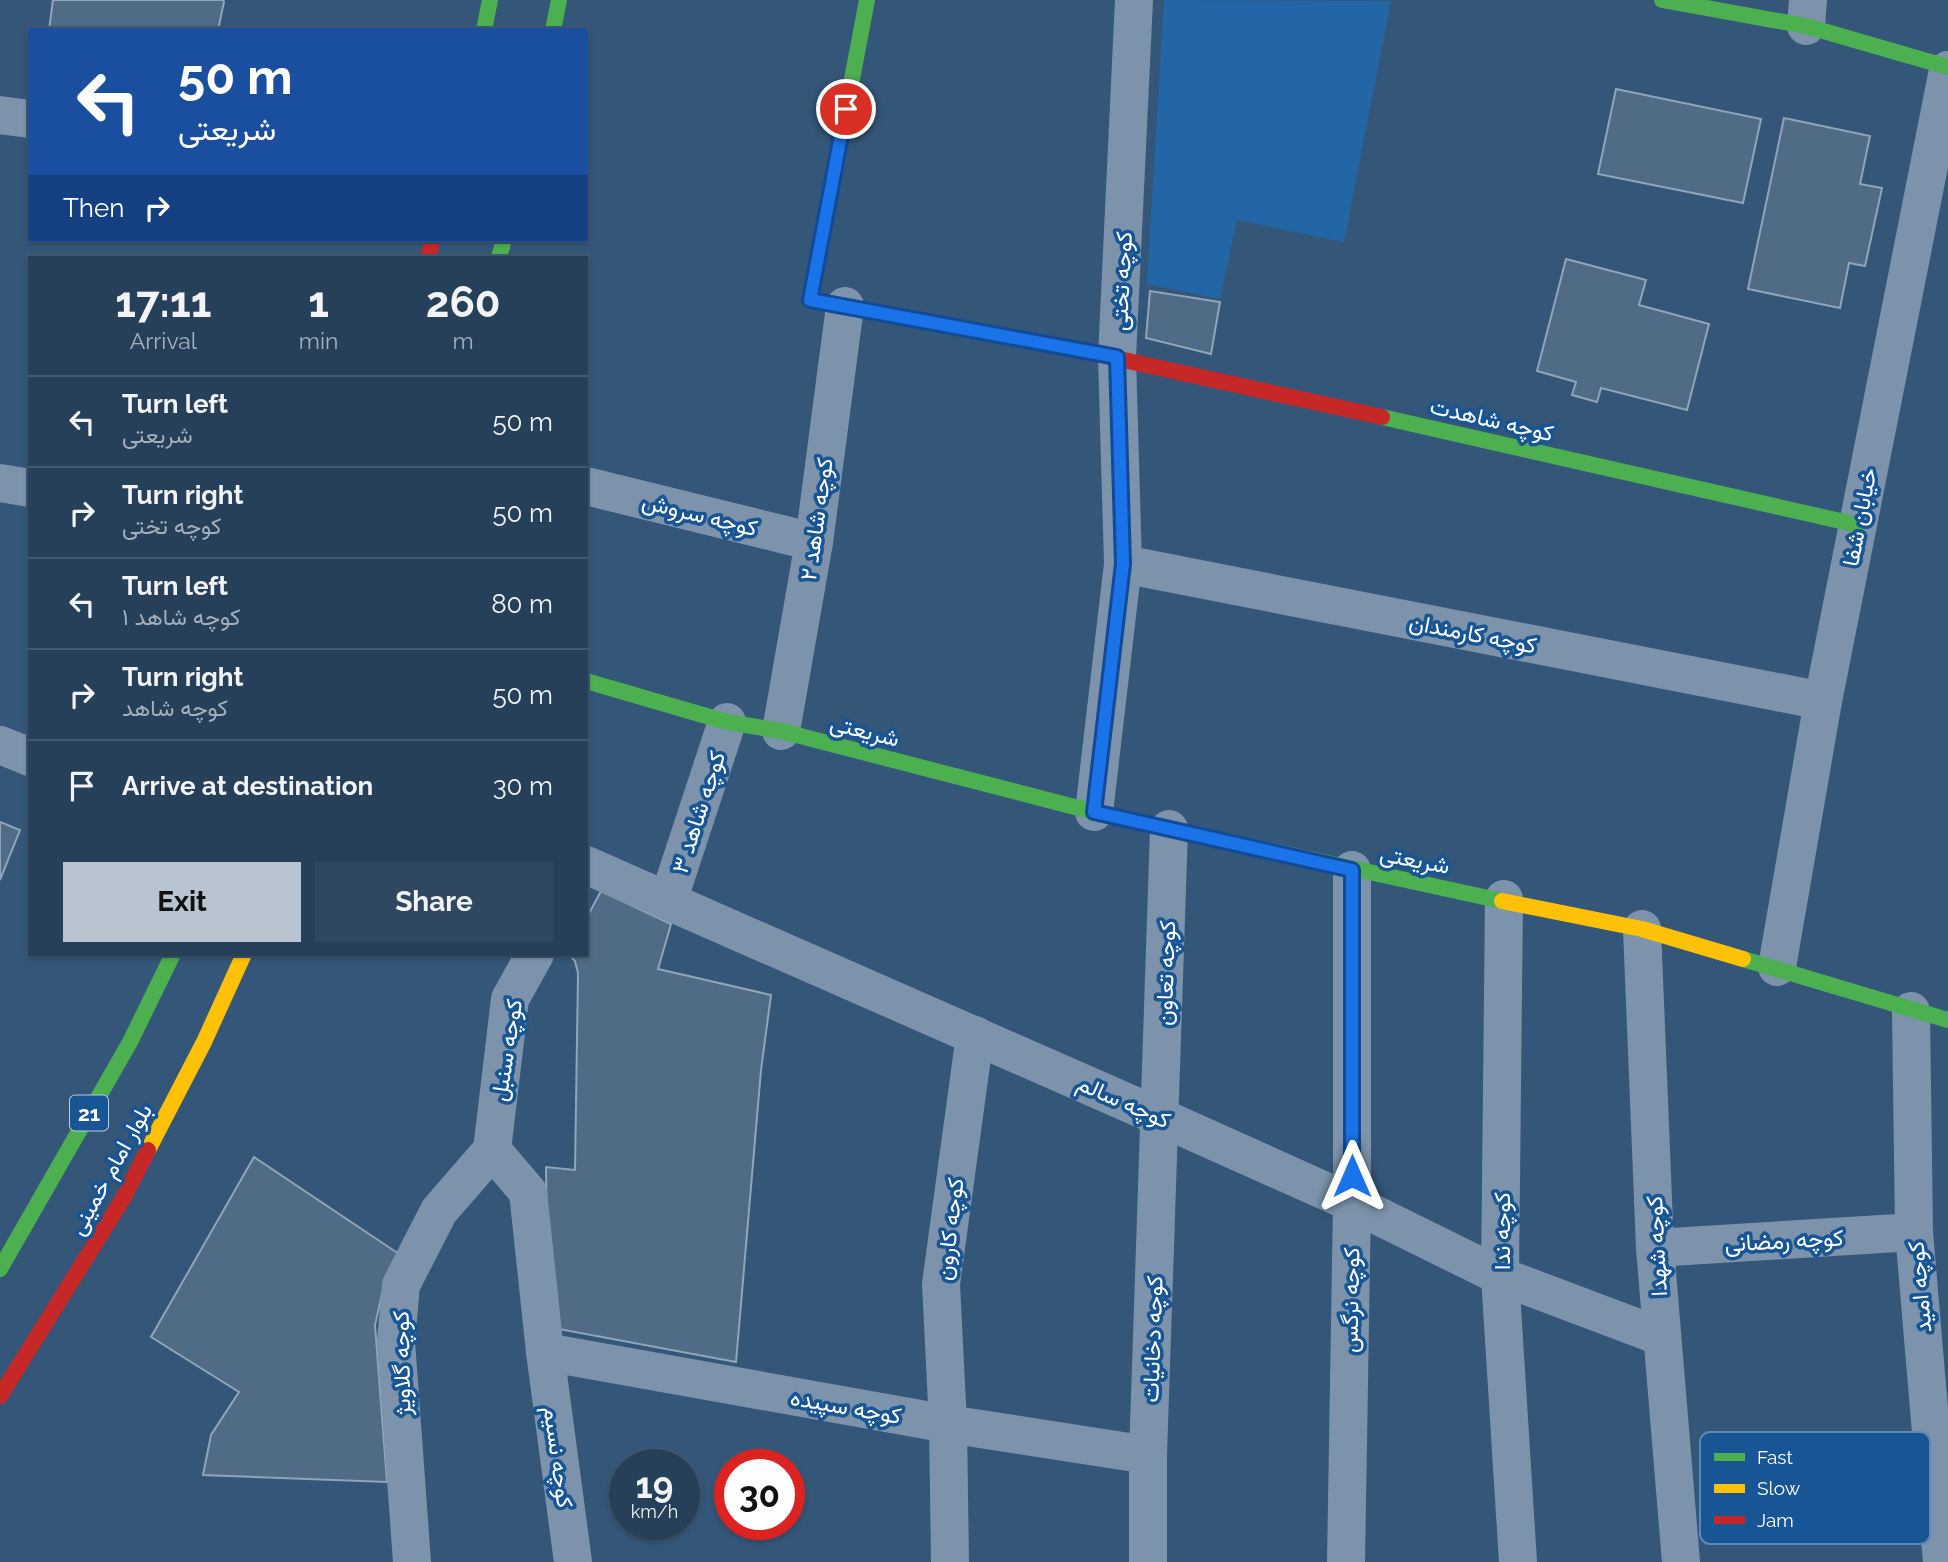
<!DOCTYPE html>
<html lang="en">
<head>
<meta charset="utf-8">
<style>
  body { margin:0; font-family:Raleway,Vazirmatn,sans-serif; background:#2f4760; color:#f1f3f6; height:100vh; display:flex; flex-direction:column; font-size:26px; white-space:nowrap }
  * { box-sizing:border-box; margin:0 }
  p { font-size:23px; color:#a4afbb }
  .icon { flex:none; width:38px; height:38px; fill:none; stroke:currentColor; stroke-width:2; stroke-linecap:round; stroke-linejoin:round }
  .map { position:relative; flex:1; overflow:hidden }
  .drawer { position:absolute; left:28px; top:256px; width:560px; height:700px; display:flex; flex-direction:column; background:#27405a; border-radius:0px; box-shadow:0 2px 5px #0004,0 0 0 2px #435970 }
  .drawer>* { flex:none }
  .guide { position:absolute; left:28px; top:28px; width:560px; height:214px; border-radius:0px; box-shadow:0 2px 5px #0004,0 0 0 2px #435970; background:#1a4fa0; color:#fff; overflow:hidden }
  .speed { position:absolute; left:609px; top:1449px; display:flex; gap:14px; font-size:35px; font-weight:700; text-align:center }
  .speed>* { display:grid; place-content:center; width:91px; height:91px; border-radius:50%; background:#27405a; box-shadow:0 2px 5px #0004,0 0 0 2px #435970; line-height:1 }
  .speed small { font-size:18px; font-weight:400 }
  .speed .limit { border:10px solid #d22; background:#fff; color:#111 }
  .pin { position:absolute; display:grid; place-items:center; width:60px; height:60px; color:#fff; margin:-30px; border:4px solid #fff; border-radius:50%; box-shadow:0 2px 7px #0007 }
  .me { position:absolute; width:77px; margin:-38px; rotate:0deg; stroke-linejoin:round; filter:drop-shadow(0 0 5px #0008) }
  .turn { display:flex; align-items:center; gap:24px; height:147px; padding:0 35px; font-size:32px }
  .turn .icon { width:91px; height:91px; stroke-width:2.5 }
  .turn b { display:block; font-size:49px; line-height:60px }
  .then { display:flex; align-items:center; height:66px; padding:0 35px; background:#0003; gap:14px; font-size:26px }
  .eta { display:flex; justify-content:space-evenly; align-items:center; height:119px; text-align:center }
  .eta b { font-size:42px; font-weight:700; line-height:49px }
  .primary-button { display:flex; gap:14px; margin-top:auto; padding:14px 35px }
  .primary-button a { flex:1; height:80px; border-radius:0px; background:#b8c4d0; color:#111; font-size:28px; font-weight:700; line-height:80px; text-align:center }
  .primary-button a+a { background:#2f4760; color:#f1f3f6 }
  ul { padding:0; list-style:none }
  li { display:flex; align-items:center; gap:21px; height:91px; padding:0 35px; border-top:2px solid #435970 }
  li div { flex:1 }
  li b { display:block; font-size:26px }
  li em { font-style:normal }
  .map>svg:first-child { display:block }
</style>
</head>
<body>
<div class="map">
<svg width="1948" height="1562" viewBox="0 0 1948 1562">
  <rect width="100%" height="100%" fill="#345678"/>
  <polygon fill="#2366a6" points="1164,0 1391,1 1344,242 1237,220 1220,299 1147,284"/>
  <g fill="#4f6b85" stroke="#91a5b8" stroke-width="2">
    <polygon points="53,0 223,0 224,2 218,30 49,30"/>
    <polygon points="1616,89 1761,119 1743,203 1598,174"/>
    <polygon points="1784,118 1870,136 1860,184 1882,188 1865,266 1849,263 1840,308 1748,289"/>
    <polygon points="1566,259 1646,280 1639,305 1709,324 1687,410 1601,388 1597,402 1572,395 1576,382 1537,371"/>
    <polygon points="1150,291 1220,302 1211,354 1146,338"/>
    <polygon points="0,822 20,830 0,880"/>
    <polygon points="601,891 671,924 658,969 771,995 761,1070 736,1362 548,1327 546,1167 575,1170 578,973 575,961 568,954 586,954 586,919"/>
    <polygon points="254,1157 399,1254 384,1285 375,1325 387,1482 203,1475 211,1435 239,1392 151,1337"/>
  </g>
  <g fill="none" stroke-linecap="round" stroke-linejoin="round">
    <g stroke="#7c93ab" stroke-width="38">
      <polyline points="1806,26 1808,0"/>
      <polyline points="0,115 30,119"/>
      <polyline points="0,483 30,488"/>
      <polyline points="586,486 814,542"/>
      <polyline points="1123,564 1823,701"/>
      <polyline points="781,731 814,542 845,306"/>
      <polyline points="0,745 30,757"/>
      <polyline points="1094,812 1123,564 1117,357 1134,0"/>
      <polyline points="586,865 1160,1117 1352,1203 1500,1276 1662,1337"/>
      <polyline points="1504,899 1500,1276 1518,1562"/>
      <polyline points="668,901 727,722"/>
      <polyline points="1642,929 1655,1248 1681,1562"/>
      <polyline points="1777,967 1823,701 1948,70"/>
      <polyline points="1911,1011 1914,1232 1942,1562"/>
      <polyline points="492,1150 528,1192 545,1352 573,1562"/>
      <polyline points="492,1150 510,999 535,954"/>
      <polyline points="1655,1248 1914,1232"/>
      <polyline points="545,1352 948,1424 1148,1455"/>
      <polyline points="412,1562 396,1341 401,1285 439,1211 492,1150"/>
      <polyline points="950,1562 948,1424 941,1284 975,1035"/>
      <polyline points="1148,1562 1148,1455 1169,829"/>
      <polyline points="1346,1562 1352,1203 1352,870"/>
    </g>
    <g stroke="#4caf50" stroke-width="16">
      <polyline points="867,0 810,300 1083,351"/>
      <polyline points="1662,0 1806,26 1948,67"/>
      <polyline points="484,30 490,0"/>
      <polyline points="553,30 559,0"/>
      <polyline points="499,257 504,240"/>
      <polyline points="1382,417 1858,525"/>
      <polyline points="586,681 727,722 781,731 1094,812 1502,901"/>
      <polyline points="1743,959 1948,1020"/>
      <polyline points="0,1269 130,1042 173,954"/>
    </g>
    <g stroke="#ffc107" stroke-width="16">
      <polyline points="1502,901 1642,929 1743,959"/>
      <polyline points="148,1150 204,1042 244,954"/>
    </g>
    <g stroke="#c62828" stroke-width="16">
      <polyline points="428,257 433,240"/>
      <polyline points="1083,351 1382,417"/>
      <polyline points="0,1396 124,1197 148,1150"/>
    </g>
  </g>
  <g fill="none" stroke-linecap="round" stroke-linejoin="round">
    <g stroke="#114b97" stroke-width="18">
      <polyline id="route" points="846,109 810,300 1117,357 1123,564 1094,812 1352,870 1352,1176"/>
    </g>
    <use href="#route" stroke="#1a73e8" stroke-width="12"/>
  </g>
  <g text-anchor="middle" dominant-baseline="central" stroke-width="7" stroke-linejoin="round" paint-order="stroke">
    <rect fill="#185594" stroke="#baccdf" stroke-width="2" x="70" y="1095.5" width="38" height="35" rx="5"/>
    <g font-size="21" font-weight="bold" fill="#fff">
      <text x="89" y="1113">21</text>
    </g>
    <g font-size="23" fill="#fff" stroke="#185594">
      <text transform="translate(1121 281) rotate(-87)">کوچه تختی</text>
      <text transform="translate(1492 419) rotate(13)">کوچه شاهدت</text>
      <text transform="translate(700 514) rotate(14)">کوچه سروش</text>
      <text transform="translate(1859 517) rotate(-79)">خیابان شفا</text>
      <text transform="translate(816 519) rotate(-82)">کوچه شاهد ۲</text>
      <text transform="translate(1473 633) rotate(11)">کوچه کارمندان</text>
      <text transform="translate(865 730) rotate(14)">شریعتی</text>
      <text transform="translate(698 812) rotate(-72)">کوچه شاهد ۳</text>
      <text transform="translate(1415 859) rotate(11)">شریعتی</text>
      <text transform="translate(1165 973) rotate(-88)">کوچه تعاون</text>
      <text transform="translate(506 1050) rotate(-81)">کوچه سنبل</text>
      <text transform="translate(1124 1101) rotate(24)">کوچه سالم</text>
      <text transform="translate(110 1169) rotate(-61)">بلوار امام خمینی</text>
      <text transform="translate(949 1229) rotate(-83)">کوچه کارون</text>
      <text transform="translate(1501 1231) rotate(-90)">کوچه ندا</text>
      <text transform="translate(1784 1240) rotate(-3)">کوچه رمضانی</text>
      <text transform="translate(1656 1246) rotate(-93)">کوچه شهدا</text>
      <text transform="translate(1919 1287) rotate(-95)">کوچه امید</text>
      <text transform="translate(1350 1300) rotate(-89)">کوچه نرگس</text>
      <text transform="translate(1152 1339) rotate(-88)">کوچه دخانیات</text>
      <text transform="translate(401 1363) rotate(-91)">کوچه گلاویژ</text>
      <text transform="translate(846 1406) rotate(10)">کوچه سپیده</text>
      <text transform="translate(559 1457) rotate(82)">کوچه نسیم</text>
    </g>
  </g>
  <rect x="1700" y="1432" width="230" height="112" rx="10" fill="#185594" stroke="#5d88b4" stroke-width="2"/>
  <rect x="1714" y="1453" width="31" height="8" fill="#4caf50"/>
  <rect x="1714" y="1484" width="31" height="9" fill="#ffc107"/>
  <rect x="1714" y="1516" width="31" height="8" fill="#c62828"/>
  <g font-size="19" fill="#fff">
    <text x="1757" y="1464">Fast</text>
    <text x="1757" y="1495">Slow</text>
    <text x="1757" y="1527">Jam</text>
  </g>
</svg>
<div class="speed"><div>19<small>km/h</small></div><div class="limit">30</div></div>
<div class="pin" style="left:846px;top:109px;background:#d93025"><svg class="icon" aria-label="arrive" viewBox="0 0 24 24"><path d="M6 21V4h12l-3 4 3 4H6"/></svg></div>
<svg class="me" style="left:1352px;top:1176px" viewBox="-20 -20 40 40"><path d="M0-17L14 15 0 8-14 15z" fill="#1a73e8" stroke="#fff" stroke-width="4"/></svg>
<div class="guide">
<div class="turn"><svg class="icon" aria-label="left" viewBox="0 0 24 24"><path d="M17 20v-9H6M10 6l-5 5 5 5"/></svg><div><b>50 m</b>شریعتی</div></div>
<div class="then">Then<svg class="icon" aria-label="right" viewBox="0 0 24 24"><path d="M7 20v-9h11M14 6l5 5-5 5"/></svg></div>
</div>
<section class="drawer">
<div class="eta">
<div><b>17:11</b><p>Arrival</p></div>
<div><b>1</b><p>min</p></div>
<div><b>260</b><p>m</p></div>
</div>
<ul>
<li><svg class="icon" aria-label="left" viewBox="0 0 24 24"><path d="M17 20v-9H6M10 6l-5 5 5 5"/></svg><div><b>Turn left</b><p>شریعتی</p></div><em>50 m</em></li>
<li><svg class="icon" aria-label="right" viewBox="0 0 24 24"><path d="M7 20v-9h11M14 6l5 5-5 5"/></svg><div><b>Turn right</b><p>کوچه تختی</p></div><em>50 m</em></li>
<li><svg class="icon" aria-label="left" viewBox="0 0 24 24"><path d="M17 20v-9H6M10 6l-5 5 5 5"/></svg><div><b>Turn left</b><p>کوچه شاهد ۱</p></div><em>80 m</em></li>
<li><svg class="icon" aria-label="right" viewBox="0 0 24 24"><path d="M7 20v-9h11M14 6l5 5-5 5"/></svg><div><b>Turn right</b><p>کوچه شاهد</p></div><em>50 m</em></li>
<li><svg class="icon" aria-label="arrive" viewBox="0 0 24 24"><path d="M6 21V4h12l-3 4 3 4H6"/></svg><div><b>Arrive at destination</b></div><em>30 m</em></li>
</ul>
<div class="primary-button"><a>Exit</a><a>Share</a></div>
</section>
</div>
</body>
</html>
